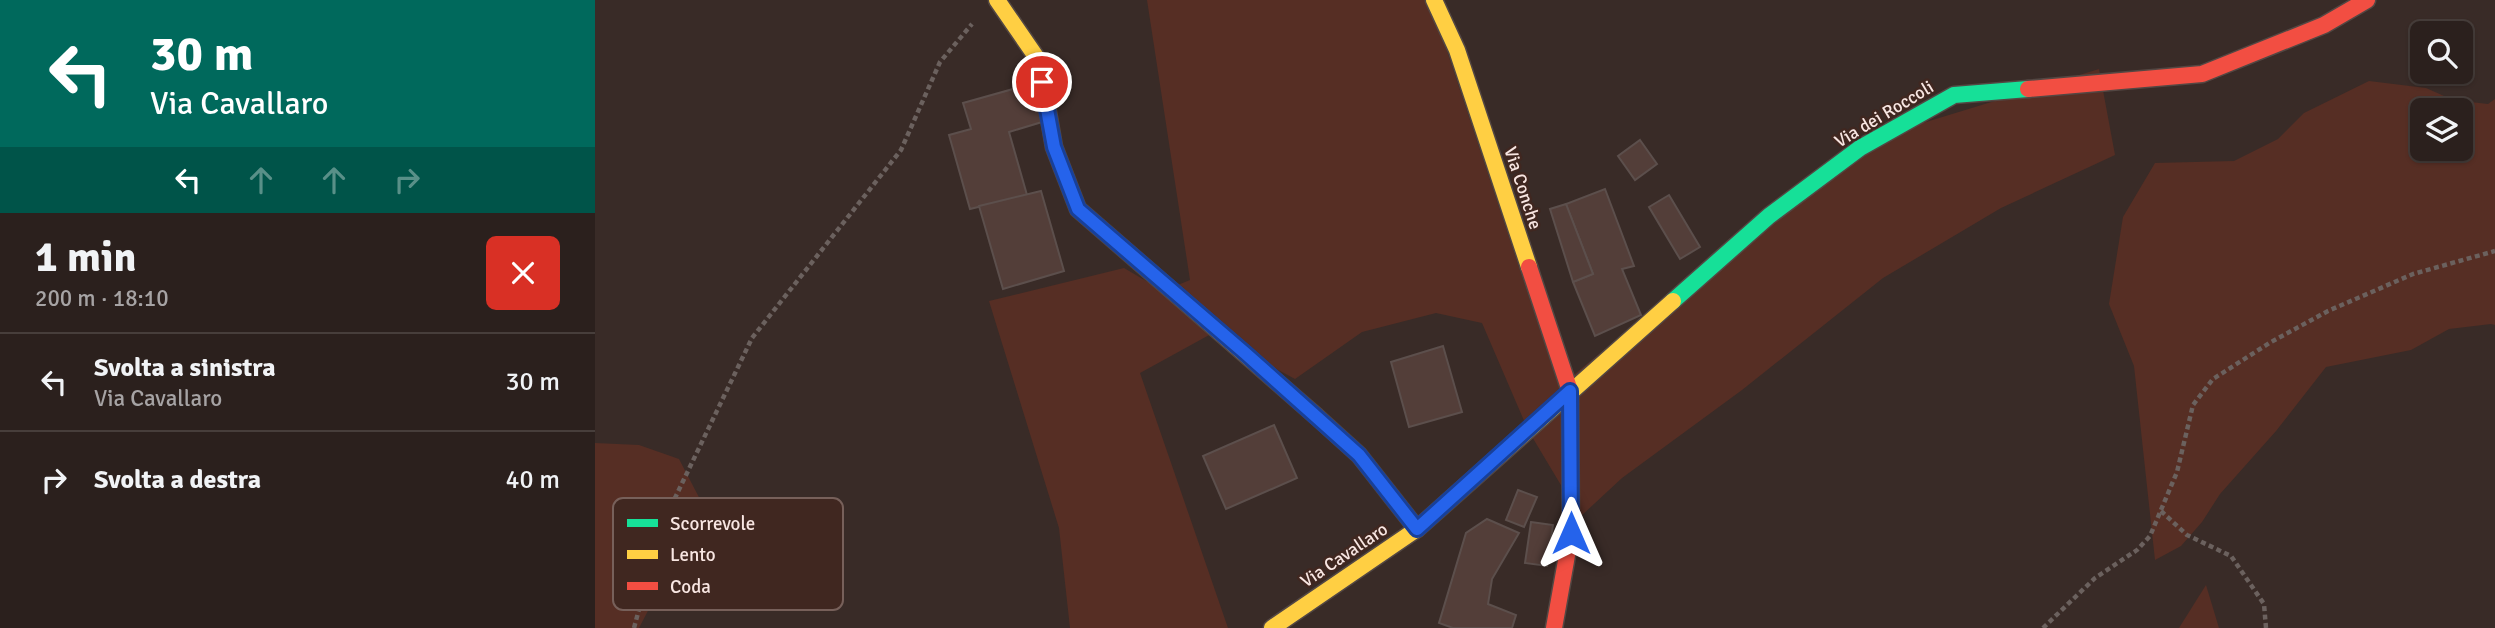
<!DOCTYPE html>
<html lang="it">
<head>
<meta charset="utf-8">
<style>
  body { margin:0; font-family:Signika,sans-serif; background:#372d2a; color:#f1f3f6; height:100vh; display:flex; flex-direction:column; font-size:26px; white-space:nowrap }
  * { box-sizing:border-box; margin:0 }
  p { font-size:23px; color:#a6a3a4 }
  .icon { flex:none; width:38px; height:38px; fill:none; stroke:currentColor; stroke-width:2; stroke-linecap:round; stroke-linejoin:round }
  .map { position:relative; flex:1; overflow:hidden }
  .details { display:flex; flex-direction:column; background:#2b201d; width:595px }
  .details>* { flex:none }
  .banner { background:#00695c; color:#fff; overflow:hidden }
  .fabs { position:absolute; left:1815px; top:21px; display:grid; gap:14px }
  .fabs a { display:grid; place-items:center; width:63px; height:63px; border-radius:10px; background:#2b201d; box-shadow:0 2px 5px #0004,0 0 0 2px #473e3b; font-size:35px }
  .pin { position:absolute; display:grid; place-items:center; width:60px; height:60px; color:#fff; margin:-30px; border:4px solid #fff; border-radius:50%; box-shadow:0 2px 7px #0007 }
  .me { position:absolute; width:77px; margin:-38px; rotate:0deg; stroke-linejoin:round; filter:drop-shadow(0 0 5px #0008) }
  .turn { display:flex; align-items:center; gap:24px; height:147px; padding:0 35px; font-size:32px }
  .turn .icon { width:91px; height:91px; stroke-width:2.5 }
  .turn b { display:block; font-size:49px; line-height:60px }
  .lanes { display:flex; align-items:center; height:66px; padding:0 35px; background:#0003; justify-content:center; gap:35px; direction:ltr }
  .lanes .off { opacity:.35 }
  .round { display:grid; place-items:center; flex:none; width:74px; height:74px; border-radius:10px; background:#372d2a }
  .summary { display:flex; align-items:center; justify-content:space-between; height:119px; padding:0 35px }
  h1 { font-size:42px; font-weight:800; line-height:52px }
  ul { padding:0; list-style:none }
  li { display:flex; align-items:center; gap:21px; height:98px; padding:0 35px; border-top:2px solid #473e3b }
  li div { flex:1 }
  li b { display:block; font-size:26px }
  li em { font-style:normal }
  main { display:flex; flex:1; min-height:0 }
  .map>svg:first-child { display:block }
</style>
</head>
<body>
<main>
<section class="details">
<div class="banner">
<div class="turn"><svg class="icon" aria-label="left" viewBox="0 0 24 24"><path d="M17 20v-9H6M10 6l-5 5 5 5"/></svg><div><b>30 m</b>Via Cavallaro</div></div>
<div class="lanes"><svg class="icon" aria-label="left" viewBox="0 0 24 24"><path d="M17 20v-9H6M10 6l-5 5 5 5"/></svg><svg class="icon off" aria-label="ahead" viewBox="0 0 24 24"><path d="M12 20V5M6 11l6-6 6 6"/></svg><svg class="icon off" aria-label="ahead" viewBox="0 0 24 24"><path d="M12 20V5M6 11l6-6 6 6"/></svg><svg class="icon off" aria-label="right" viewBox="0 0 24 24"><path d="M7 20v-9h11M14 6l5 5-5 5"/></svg></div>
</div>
<div class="summary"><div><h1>1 min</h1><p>200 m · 18:10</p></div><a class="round" style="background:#d93025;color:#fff"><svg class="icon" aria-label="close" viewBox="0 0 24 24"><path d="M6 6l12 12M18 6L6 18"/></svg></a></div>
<ul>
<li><svg class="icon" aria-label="left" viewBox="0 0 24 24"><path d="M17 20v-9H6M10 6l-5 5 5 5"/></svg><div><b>Svolta a sinistra</b><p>Via Cavallaro</p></div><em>30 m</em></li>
<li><svg class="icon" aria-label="right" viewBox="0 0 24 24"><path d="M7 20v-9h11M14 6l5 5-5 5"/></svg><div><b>Svolta a destra</b></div><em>40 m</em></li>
</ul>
</section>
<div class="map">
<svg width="1900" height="628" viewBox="0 0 1900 628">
  <rect width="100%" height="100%" fill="#392b27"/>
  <g fill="#562e24" fill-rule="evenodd">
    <polygon points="552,0 835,0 964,387 1259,144 1504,69 1520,155 1406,208 1288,278 1147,390 1027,478 985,517 933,430 887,323 841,313 767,332 700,379 616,334 545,373 633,628 475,628 464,528 394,301 529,268 568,291 595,280"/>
    <path d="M1774,81l57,7 27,12 35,4 7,-5v226l-4,-1 -42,5 -38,21 -85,17 -50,64 -56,63 -18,28 -21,24 -26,14 -21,-194 -25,-62 14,-87 32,-54 79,-2 44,-22 26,-26zM1866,110v39h-39v-39z"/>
    <polygon points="0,443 44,445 84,459 108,505 44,628 0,628"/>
    <polygon points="1611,585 1624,628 1584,628"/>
  </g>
  <g fill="#533e39" stroke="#5c4f4c" stroke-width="2">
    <polygon points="436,84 447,122 414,132 432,195 375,209 354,135 376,129 368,103"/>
    <polygon points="1045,140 1062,164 1040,180 1023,156"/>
    <polygon points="1010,189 1039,266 1027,269 1046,315 1000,336 978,282 998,274 971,204"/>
    <polygon points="446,191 469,271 408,289 384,206"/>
    <polygon points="1074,195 1105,247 1085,259 1054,207"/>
    <polygon points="971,204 998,274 978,282 955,209"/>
    <polygon points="848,346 867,412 814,427 796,362"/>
    <polygon points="679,425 702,478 631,509 608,456"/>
    <polygon points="923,490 942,497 929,527 911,520"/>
    <polygon points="892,519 924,533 897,579 893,604 921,615 917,628 858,628 844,623 871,533"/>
    <polygon points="936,522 958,525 952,566 930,563"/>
  </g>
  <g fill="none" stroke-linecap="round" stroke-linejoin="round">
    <g stroke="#534743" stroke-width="19">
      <polyline id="fast" points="1078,301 1174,216 1265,148 1359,95 1433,89"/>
    </g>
    <g stroke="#534743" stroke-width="19">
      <g id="slow">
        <polyline points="402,0 444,61 459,147 483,209 721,416"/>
        <polyline points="839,0 862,50 934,267"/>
        <polyline points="677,628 822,529 1078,301"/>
      </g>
    </g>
    <g stroke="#534743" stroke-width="19">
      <g id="jam">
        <polyline points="1433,89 1607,74 1729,25 1772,0"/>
        <polyline points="934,267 975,391 976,533 959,628"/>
        <polyline points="721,416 764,455 822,529"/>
      </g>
    </g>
    <g stroke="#6b615e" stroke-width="4.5" stroke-dasharray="5 3.5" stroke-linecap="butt">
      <polyline points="1566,511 1592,535 1636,556 1669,604 1671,628"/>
      <polyline points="39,628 66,527 157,338 306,150 345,62 377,24"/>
      <polyline points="1448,628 1500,578 1542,550 1555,536 1582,472 1598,405 1618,379 1676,342 1733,311 1818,274 1900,251"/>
    </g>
    <use href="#fast" stroke="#16e098" stroke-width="16"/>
    <use href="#slow" stroke="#ffcf43" stroke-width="16"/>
    <use href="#jam" stroke="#f24e42" stroke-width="16"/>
  </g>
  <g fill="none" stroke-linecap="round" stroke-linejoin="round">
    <g stroke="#184099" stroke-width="18">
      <polyline id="route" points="447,82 459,147 483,209 650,353 764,455 822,529 975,391 976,533"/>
    </g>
    <use href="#route" stroke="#2563eb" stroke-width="12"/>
  </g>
  <g text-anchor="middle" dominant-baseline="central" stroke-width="5" stroke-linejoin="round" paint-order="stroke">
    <g font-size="18" fill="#f8e6e2" stroke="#402720">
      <text transform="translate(1289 114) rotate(-31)">Via dei Roccoli</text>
      <text transform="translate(928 188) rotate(72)">Via Conche</text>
      <text transform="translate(749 555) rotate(-34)">Via Cavallaro</text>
    </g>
  </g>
  <rect x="18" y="498" width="230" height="112" rx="10" fill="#402720" stroke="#77605a" stroke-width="2"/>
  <rect x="32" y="519" width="31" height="8" fill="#16e098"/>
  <rect x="32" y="550" width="31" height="9" fill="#ffcf43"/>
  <rect x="32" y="582" width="31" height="8" fill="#f24e42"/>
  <g font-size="19" fill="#f8e6e2">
    <text x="75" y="530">Scorrevole</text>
    <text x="75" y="561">Lento</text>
    <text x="75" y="593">Coda</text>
  </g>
</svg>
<div class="fabs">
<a><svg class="icon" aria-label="search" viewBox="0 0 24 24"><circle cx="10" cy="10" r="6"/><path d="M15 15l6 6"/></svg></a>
<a><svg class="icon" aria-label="layers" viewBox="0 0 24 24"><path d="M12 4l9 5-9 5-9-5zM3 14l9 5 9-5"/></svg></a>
</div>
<div class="pin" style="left:447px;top:82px;background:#d93025"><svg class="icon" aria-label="arrive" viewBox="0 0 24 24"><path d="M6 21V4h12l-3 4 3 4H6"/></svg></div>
<svg class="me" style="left:976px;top:533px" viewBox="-20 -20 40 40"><path d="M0-17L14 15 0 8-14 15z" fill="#2563eb" stroke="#fff" stroke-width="4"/></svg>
</div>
</main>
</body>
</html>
